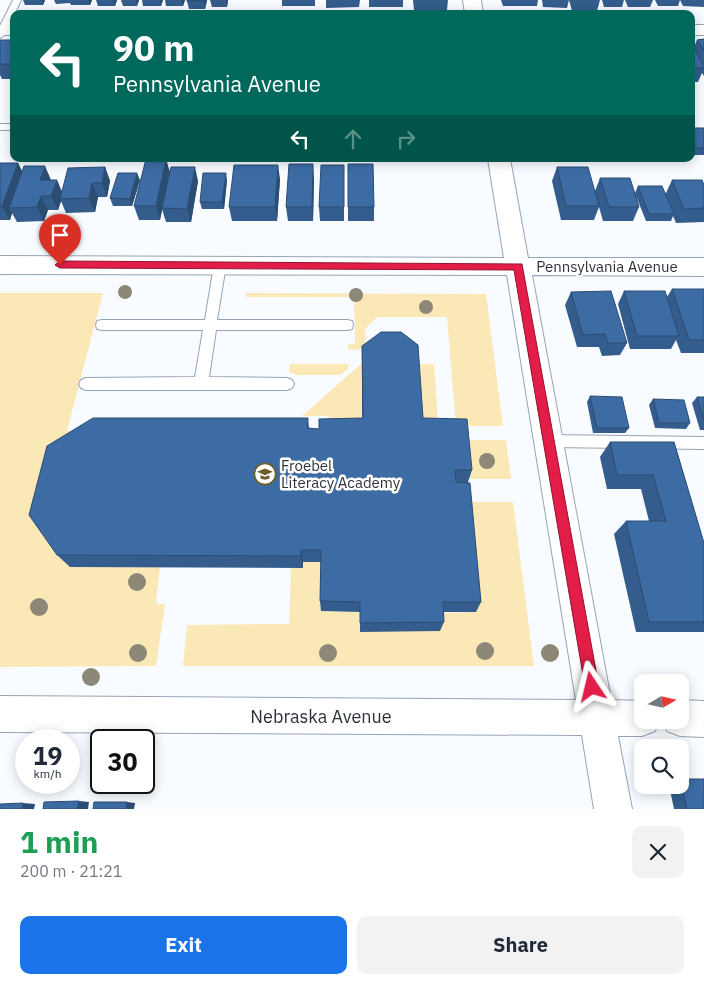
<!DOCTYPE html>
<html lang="en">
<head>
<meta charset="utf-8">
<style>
  body { margin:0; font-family:"IBM Plex Sans",sans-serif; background:#f2f2f3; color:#1f2937; height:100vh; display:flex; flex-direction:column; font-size:19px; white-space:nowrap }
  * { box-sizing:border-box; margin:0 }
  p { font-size:16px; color:#747a83 }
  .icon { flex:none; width:28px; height:28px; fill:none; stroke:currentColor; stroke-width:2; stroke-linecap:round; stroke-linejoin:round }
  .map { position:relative; height:809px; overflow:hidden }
  .panel { display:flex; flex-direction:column; background:#fff; flex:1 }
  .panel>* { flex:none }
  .guide { position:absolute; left:10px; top:10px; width:685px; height:152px; border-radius:10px; box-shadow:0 2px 12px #0003; background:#00695c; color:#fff; overflow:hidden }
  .needle { width:32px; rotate:81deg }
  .controls { position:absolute; left:634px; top:674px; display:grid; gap:10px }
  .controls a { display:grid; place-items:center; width:55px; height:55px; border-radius:10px; background:#fff; box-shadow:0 2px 12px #0003; font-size:25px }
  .speed { position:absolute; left:15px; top:729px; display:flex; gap:10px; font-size:25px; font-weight:700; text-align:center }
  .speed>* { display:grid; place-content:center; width:65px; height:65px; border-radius:50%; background:#fff; box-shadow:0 2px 12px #0003; line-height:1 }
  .speed small { font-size:12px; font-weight:400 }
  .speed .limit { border:2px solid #111; border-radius:8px; background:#fff; color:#111 }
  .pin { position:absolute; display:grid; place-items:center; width:42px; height:42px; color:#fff; margin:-51px -21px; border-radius:50% 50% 50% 0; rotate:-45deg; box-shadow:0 0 5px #0007 }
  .pin .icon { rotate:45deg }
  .me { position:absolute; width:55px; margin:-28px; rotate:350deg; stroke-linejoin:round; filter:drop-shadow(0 0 4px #0008) }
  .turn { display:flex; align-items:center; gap:18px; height:105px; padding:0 20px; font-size:22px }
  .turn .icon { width:65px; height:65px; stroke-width:2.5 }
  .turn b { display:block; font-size:35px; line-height:42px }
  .lanes { display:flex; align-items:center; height:48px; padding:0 20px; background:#0003; justify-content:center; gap:25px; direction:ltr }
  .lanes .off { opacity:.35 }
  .round { display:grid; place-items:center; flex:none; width:52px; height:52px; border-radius:10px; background:#f2f2f3 }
  .headline { display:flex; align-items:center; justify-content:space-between; height:85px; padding:0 20px }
  h1 { font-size:30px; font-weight:700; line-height:38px; color:#1e9e55 }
  .primary-button { display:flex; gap:10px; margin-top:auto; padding:10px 20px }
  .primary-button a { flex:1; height:58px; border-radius:10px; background:#1a73e8; color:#fff; font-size:20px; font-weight:700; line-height:58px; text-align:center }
  .primary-button a+a { background:#f2f2f3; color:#1f2937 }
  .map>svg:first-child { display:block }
</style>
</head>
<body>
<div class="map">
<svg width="704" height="809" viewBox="0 0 704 809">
  <rect width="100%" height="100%" fill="#f8fbff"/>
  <g fill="#fbe8b7">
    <polygon points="0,293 103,293 67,431 265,430 160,567 156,603 165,604 156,666 0,667"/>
    <polygon points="246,293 486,294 503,426 456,426 447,317 377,317 365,329 366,349 348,350 348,344 355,344 354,297 246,297"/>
    <polygon points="362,363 362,434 329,435 329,416 302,416"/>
    <polygon points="290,364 348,364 349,368 340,375 297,375 289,372"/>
    <polygon points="416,364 434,364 439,434 420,434"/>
    <polygon points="463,440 506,440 511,479 467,479"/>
    <polygon points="465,502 513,502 534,666 183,666 187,625 289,624 291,568 303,562 323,562 321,611 360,612 360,632 439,613 475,612"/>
  </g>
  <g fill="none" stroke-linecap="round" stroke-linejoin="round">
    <g stroke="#96a4b6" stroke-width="2">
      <g id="lane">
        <polygon points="13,0 21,0 5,35 0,38 0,26"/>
        <rect x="0" y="124" width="14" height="6"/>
        <polygon points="220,261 226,265 217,320 347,320 352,321 353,325 352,329 347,330 216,330 209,377 287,378 292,380 294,384 292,388 287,390 86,390 81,388 79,384 81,380 86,378 195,377 203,330 102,330 97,329 96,325 97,321 102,320 205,320 214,265"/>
        <polygon points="549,435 704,437 704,449 549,447 544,445 542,441 544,437"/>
      </g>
    </g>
    <g stroke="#96a4b6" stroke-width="2">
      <g id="street">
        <polygon points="463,0 481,0 483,14 465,14"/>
        <rect x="0" y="25" width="14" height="10"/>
        <rect x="691" y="25" width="13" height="10"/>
        <polygon points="488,159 510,159 528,258 704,258 704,276 532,275 611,700 642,701 642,720 659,720 655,731 642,736 618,736 632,809 594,809 582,735 0,732 0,696 576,700 507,275 0,274 0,256 504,258"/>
        <polygon points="680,700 704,701 704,737 680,736 667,731 663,720 680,720"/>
      </g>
    </g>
    <use href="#lane" fill="#fff" fill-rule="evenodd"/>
    <use href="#street" fill="#fff" fill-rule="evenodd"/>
  </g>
  <g fill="#8c8776">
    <circle cx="125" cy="292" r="7"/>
    <circle cx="356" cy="295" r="7"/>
    <circle cx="426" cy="307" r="7"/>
    <circle cx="487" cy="461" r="8"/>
    <circle cx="137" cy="582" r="9"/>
    <circle cx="39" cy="607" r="9"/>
    <circle cx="485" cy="651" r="9"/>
    <circle cx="138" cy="653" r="9"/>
    <circle cx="328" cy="653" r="9"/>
    <circle cx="550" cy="653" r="9"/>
    <circle cx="91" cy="677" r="9"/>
  </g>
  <g fill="#345d8d">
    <polygon points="23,0 45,0 43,5 25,5"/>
    <polygon points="54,0 92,0 90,5 71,5 70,3 56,4"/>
    <polygon points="96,0 117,0 115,6 98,6"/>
    <polygon points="121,0 139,0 137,6 123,6"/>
    <polygon points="142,0 163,0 161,6 143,6"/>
    <polygon points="165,0 185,0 183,6 166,6"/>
    <polygon points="207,0 205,9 189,9 187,1"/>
    <polygon points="210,0 228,0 227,7 212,7"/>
    <rect x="282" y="0" width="33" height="6"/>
    <polygon points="326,0 360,0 359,7 326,8"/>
    <rect x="369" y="0" width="34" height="7"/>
    <polygon points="413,0 448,0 447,10 414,10"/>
    <polygon points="501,0 538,0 537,6 503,6"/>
    <polygon points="542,0 569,0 567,8 543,7"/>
    <polygon points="569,0 600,0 597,11 572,11"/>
    <polygon points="602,0 624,0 622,7 604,7"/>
    <polygon points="625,0 653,0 650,7 628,7"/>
    <polygon points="655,0 680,0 678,6 658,6"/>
    <polygon points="680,0 704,0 704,7 683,6"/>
    <polygon points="704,39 704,76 702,73 698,82 691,82 691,42 694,47 697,40"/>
    <polygon points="0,40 14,40 14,79 2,79 0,75"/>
    <rect x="691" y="128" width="13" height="27"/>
    <polygon points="0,163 18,163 22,172 51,180 62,191 105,167 110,181 107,197 98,197 95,212 66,213 61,201 58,210 48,210 44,221 17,222 12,213 10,220 0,220"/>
    <polygon points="348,164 374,207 374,221 348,221"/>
    <polygon points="344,165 344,221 320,221 319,207"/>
    <polygon points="557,167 595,191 600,178 635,193 638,186 666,193 672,180 704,185 704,222 676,223 673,216 671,221 646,221 636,196 639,207 633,221 603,221 599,207 594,220 561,220 552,181"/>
    <polygon points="170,172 165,197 198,181 191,222 166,222 162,209 160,220 139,220 134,206"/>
    <polygon points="314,178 313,221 288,221 286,207"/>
    <polygon points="280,179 277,221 232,221 229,207"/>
    <polygon points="140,180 132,206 113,206 110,198"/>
    <polygon points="227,180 224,209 202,209 200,202"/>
    <polygon points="672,289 704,289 704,353 681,353 676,340 671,349 630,349 618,304 624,291 667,297"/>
    <polygon points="571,292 627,343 620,355 602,356 599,347 577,347 565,305"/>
    <polygon points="362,346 423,418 472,470 468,482 481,602 476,612 444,612 444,622 440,631 360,632 360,612 321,611 320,601 321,562 303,562 303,568 70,567 57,555 308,418 309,428 319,429 362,418"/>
    <polygon points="590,396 629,428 625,433 593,433 587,402"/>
    <polygon points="697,397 704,397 704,430 700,430 692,403"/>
    <polygon points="653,399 690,423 686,429 655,428 649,405"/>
    <polygon points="610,442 674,442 704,543 704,632 636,632 614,534 626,521 649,521 641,489 607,489 600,457"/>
    <polygon points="680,779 704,809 674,809 669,785 680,785"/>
  </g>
  <g fill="#2b4c73">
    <polygon points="42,0 45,0 43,5"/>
    <polygon points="88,0 92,0 90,5"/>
    <polygon points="113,0 117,0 115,6"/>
    <polygon points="136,0 139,0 137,6"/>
    <polygon points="160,0 163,0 161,6"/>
    <polygon points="181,0 185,0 183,6"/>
    <polygon points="204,0 207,0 205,9 204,1"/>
    <polygon points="226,0 228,0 227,7"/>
    <polygon points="166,159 170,172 160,220 156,206"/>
    <polygon points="18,163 25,177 9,208 12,213 10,220 2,206"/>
    <polygon points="313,164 314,178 313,221 312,207"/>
    <polygon points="278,165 280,179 277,221 275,207"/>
    <polygon points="45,166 51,180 40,180"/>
    <polygon points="105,167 110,181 107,197 102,183"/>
    <polygon points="195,167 198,181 191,222 187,209"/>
    <polygon points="137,173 140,180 132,206 130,199"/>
    <polygon points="226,173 227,180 224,209 222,202"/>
    <polygon points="57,180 63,194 60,199 61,201 58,210 51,196"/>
    <polygon points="92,183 98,197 95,212 89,198"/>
    <polygon points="41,196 48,210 44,221 37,207"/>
    <polygon points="301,550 303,562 303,568 301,556"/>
    <polygon points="79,801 89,802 88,809 77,809"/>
    <polygon points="127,802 135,803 134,809 126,809"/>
    <polygon points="23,803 35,804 34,809 22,809"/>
  </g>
  <g fill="#3d6ca4" stroke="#2b4c73">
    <rect x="187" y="0" width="17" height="1"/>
    <polygon points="704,39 704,51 697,40"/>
    <rect x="0" y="40" width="14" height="24"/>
    <polygon points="691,42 704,67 704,68 691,68"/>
    <polygon points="691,128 704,128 704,148 693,148 691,145"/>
    <polygon points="146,159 166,159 156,206 134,206"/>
    <polygon points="0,163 18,163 2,206 0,206"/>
    <polygon points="289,164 313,164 312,207 286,207"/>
    <polygon points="348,164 373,164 374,207 348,207"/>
    <polygon points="234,165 278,165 275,207 229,207"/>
    <polygon points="321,165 344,165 344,207 319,207"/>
    <polygon points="24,166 45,166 40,180 57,180 51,196 41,196 37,207 9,208"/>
    <polygon points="105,167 102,183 92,183 89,198 60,199 68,168"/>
    <polygon points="171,167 195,167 187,209 162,208"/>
    <polygon points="557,167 588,167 599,206 566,206"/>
    <polygon points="118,173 137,173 130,199 110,198"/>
    <polygon points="203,173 226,173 222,202 200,202"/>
    <polygon points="600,178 630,178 639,207 609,207"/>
    <polygon points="672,180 702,180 704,185 704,208 684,209"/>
    <polygon points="638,186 662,186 674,214 649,214"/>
    <polygon points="672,289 704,289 704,340 689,340"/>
    <polygon points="611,291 627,343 608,343 605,334 583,335 571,292"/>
    <polygon points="624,291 665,291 679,336 637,336"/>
    <polygon points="381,332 401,332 418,345 423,418 467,419 472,470 455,470 456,482 470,483 481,602 443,602 444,622 360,623 360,602 320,601 321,550 301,550 301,556 57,555 29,515 47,446 93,418 308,418 307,428 319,429 319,419 363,418 362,346"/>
    <polygon points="590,396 622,397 629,428 597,428"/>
    <polygon points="697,397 704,397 704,420"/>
    <polygon points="653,399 684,400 690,423 659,423"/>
    <polygon points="610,442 674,442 704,543 704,622 649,622 626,521 666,521 653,475 617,475"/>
    <polygon points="680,779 704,779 704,809 687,809"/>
    <polygon points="79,801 77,809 43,809 44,802"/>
    <polygon points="94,802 127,802 126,809 93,809"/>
    <polygon points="23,803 22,809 0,809 0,804"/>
  </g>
  <polygon fill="#e11d48" stroke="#92132f" points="60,261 522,264 599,687 597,692 592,694 587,692 585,687 514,270 60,268 55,265"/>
  <defs>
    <g id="school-ring" transform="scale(1.125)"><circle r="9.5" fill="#fff" stroke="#6e5c2a" stroke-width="1.5"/><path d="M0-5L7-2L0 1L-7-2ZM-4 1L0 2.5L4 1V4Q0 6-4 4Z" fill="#6e5c2a"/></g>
  </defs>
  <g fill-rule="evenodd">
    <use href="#school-ring" x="265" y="474"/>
  </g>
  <g text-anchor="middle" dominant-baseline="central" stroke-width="5" stroke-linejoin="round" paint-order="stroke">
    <g font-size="15" fill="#2d333a" stroke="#fff">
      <text x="607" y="266">Pennsylvania Avenue</text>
    </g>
    <g font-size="15" fill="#2d333a" stroke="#fff" text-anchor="start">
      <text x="281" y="465">Froebel<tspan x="281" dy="17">Literacy Academy</tspan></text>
    </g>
    <g font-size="18" fill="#2d333a" stroke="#fff">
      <text x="321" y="716">Nebraska Avenue</text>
    </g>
  </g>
</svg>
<div class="controls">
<a><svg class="needle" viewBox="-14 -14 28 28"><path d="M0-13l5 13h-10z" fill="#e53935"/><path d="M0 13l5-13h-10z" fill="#747a83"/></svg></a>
<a><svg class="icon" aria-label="search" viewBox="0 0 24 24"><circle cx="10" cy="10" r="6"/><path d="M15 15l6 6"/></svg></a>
</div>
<div class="speed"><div>19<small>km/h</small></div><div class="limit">30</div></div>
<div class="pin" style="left:60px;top:265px;background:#d93025"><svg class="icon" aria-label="arrive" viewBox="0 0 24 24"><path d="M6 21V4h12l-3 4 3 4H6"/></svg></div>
<svg class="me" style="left:592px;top:687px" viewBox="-20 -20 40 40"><path d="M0-17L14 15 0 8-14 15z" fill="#e11d48" stroke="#fff" stroke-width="4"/></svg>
<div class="guide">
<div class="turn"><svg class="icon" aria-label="left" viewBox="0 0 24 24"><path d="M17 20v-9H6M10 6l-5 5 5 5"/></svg><div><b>90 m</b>Pennsylvania Avenue</div></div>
<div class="lanes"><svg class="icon" aria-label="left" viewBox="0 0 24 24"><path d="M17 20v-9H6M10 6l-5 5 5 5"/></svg><svg class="icon off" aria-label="ahead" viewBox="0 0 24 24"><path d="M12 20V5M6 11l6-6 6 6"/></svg><svg class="icon off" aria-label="right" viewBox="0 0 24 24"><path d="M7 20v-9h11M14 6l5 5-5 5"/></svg></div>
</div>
</div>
<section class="panel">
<div class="headline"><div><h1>1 min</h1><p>200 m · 21:21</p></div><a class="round"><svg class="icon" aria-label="close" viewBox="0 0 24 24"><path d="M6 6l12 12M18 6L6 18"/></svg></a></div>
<div class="primary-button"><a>Exit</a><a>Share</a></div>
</section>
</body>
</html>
